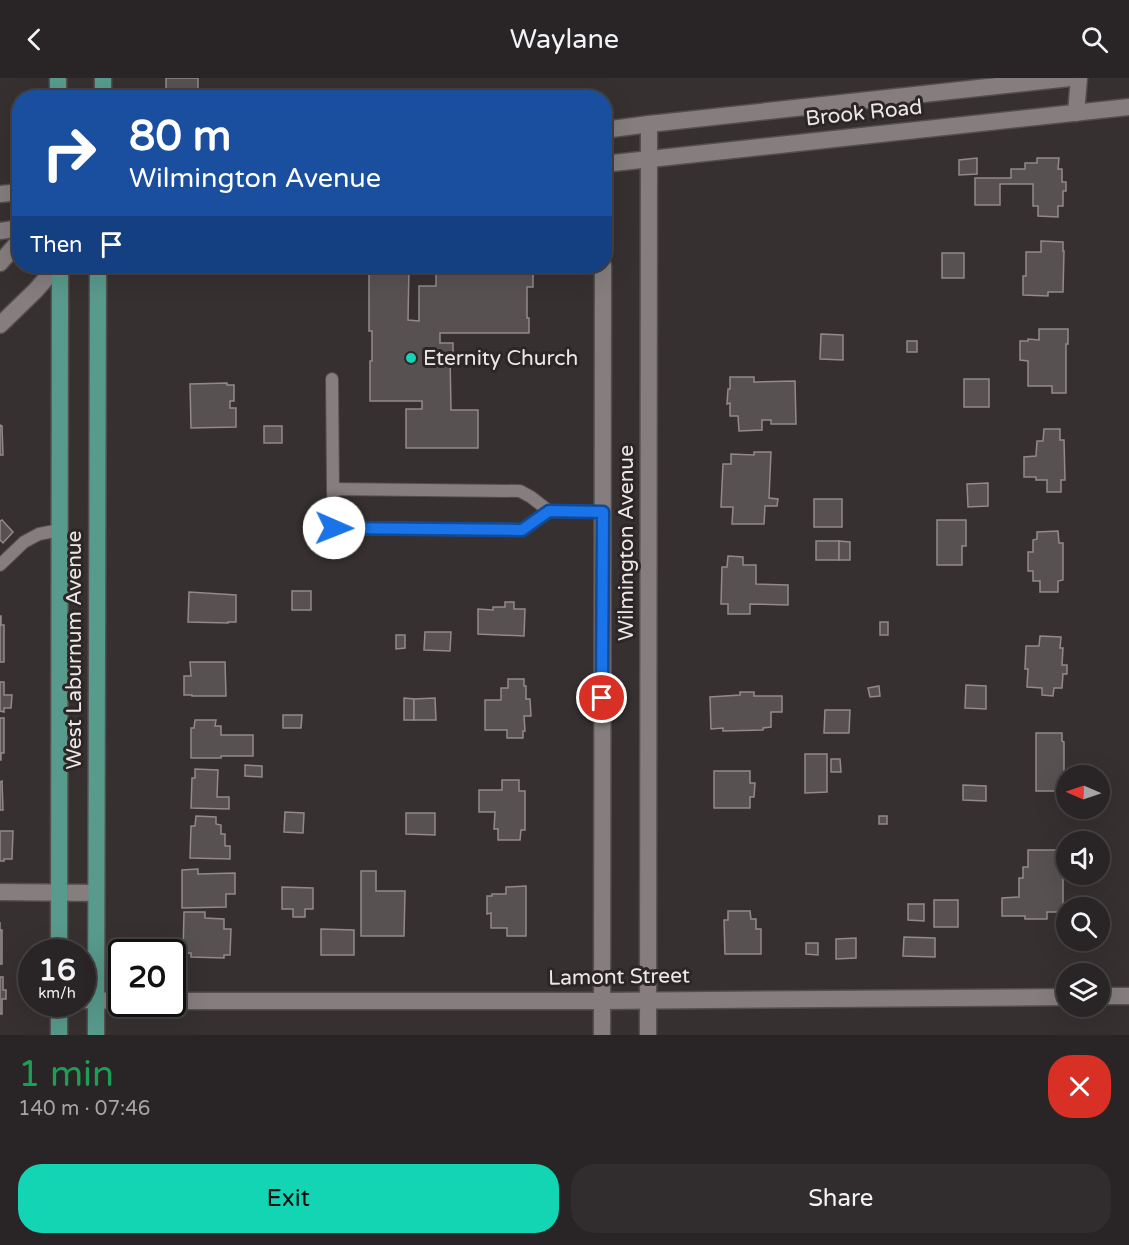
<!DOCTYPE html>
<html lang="en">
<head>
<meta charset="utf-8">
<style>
  body { margin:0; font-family:"Varela Round",sans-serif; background:#312c2d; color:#f1f3f6; height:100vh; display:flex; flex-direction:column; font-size:22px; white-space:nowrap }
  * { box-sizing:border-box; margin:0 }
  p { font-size:20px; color:#a5a4a7 }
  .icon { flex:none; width:33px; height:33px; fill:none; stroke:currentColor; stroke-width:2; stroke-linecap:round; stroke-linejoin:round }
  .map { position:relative; height:957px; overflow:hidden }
  .sheet { display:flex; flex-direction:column; background:#292425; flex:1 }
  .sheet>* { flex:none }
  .banner { position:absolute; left:12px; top:12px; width:600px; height:183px; border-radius:24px; box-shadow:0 6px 24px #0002,0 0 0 2px #454142; background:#1a4fa0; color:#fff; overflow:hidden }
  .needle { width:39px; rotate:272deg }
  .fabs { position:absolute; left:1056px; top:687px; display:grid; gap:12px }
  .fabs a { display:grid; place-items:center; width:54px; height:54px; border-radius:50%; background:#292425; box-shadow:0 6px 24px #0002,0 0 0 2px #454142; font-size:30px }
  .speed { position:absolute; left:18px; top:861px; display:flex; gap:12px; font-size:30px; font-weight:700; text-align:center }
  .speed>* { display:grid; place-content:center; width:78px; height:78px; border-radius:50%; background:#292425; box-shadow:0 6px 24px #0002,0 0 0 2px #454142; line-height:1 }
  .speed small { font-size:15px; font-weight:400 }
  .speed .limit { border:3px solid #111; border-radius:9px; background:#fff; color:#111 }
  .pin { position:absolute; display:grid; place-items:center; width:51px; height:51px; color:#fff; margin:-26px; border:3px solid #fff; border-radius:50%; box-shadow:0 2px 6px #0007 }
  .me { position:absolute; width:66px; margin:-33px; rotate:91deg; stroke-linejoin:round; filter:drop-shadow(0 0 4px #0008) }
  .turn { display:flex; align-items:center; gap:21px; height:126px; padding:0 18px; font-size:27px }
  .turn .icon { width:78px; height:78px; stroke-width:2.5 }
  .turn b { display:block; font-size:42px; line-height:51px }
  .then { display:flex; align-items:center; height:57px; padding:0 18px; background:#0003; gap:12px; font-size:22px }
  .round { display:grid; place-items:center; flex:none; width:63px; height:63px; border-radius:24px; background:#312c2d }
  .head { display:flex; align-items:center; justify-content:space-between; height:102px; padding:0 18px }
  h1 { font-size:36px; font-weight:600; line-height:45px; color:#1e9e55 }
  .action { display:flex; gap:12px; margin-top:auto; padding:12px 18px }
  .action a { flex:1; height:69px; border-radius:24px; background:#13d5b3; color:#111; font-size:24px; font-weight:600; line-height:69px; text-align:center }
  .action a+a { background:#312c2d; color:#f1f3f6 }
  header { display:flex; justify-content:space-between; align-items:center; height:78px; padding:0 18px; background:#292425; font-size:27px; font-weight:600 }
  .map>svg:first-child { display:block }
</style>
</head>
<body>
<header><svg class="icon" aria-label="back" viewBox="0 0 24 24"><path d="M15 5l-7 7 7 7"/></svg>Waylane<svg class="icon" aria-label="search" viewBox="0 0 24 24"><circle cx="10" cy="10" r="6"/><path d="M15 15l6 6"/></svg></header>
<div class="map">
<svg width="1129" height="957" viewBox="0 0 1129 957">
  <rect width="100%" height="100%" fill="#373031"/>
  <g fill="#585152" stroke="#91898a" stroke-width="1.5">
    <polygon points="166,0 198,0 198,13 166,14"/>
    <polygon points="977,80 977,96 959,97 959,82"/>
    <polygon points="1037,80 1059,80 1058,91 1062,91 1062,104 1066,104 1066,113 1063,113 1063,128 1058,128 1058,139 1038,138 1038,128 1033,128 1033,106 1000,106 1000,127 975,127 975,100 1011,100 1011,91 1025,91 1025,85 1037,85"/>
    <polygon points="1041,163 1063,164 1063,173 1064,173 1063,214 1048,214 1048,218 1023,217 1023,198 1026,198 1026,174 1041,174"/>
    <rect x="942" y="175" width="22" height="25"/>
    <polygon points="369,188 409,188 408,242 419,243 419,208 436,208 436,188 533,188 533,209 527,209 527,240 529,240 529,255 440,255 440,265 453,265 453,277 450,277 451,332 478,332 478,370 406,370 406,331 422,331 422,323 370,323 370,283 372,283 372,253 369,253"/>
    <polygon points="1039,251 1068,251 1068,266 1066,266 1066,315 1052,315 1052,308 1028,308 1028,283 1020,282 1020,263 1028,263 1028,261 1039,262"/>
    <polygon points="821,256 843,257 843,282 820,281"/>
    <rect x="907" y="263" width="10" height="11"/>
    <polygon points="730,299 754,299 754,304 795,303 796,346 771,346 771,342 762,342 762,352 739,353 738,338 730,338 730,325 727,326 728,311 730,311"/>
    <rect x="964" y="301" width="25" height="28"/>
    <polygon points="227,305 227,307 234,307 234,323 230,323 230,330 236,330 236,349 191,350 190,306"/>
    <polygon points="0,347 2,348 3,377 0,377"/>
    <rect x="264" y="348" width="18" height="17"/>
    <polygon points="1044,351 1060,351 1060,362 1064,362 1065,402 1061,402 1061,414 1047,414 1047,402 1036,402 1036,399 1024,399 1024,379 1036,378 1037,363 1043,363"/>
    <polygon points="754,374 771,374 769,420 778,421 777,428 765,428 764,446 732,446 733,429 721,429 723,386 731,386 731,376 754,377"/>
    <polygon points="988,405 988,428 968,429 967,406"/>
    <rect x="814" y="421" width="28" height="28"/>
    <polygon points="2,442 13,454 3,465 0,462 0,443"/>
    <polygon points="937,442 966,442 966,468 962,468 962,487 937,487"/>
    <polygon points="1058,453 1059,465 1063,465 1063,502 1058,503 1058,514 1040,514 1040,503 1033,503 1033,493 1028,493 1028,474 1033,474 1033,462 1037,461 1037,454"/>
    <rect x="816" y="463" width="23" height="19"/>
    <polygon points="839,463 850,464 850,482 839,482"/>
    <polygon points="728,478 743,479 743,487 756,487 756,506 788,507 788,527 750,526 750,536 728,536 728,526 721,526 722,489 727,489"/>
    <rect x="292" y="513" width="19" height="19"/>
    <polygon points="189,514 236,517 236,544 228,544 228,545 188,544"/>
    <polygon points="505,524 514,524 514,531 525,531 524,558 478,556 478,531 493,532 493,529 505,529"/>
    <polygon points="0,538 1,538 1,547 4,547 4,584 0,584"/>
    <rect x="880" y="544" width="8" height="13"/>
    <polygon points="425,554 451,554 450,573 424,572"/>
    <polygon points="396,557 405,557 405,570 396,571"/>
    <polygon points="1040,558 1061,559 1060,570 1063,570 1062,587 1067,587 1067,596 1063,596 1062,610 1054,610 1053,618 1042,617 1042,610 1027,609 1028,591 1025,591 1026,568 1039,568"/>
    <polygon points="190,584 225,584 226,618 192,618 192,617 184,617 184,598 191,598"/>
    <polygon points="508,601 524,601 524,608 526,608 526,621 530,621 531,638 524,638 525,653 523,653 523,660 507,660 507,652 485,652 485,622 501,622 501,610 508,610"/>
    <polygon points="0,604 4,604 4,617 12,617 11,630 4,630 4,634 0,633"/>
    <polygon points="966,607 986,608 986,631 965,630"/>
    <polygon points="879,608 880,618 870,619 868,610"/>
    <polygon points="740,614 754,614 754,618 782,618 782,634 771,634 771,649 763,650 763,652 723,653 723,650 711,651 710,619 740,617"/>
    <polygon points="404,620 414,621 414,642 404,642"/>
    <polygon points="435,620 436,642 414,642 414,621"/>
    <polygon points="825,632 850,632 849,655 824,655"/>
    <polygon points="283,637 302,637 301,650 283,650"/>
    <polygon points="0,640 4,640 4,675 1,675 1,682 0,682"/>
    <polygon points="195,642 216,642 215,648 221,648 221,657 253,657 253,678 221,678 221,680 191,680 191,650 194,650"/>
    <polygon points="1036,655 1062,655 1062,663 1064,664 1064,703 1060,703 1060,713 1036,713"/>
    <polygon points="805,676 827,676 827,714 805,715"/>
    <polygon points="831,681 840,681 841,694 831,694"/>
    <polygon points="245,687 262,688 262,699 245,698"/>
    <polygon points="195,691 218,692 217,719 229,719 229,731 191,730 192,700 195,700"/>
    <polygon points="714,693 750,693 750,705 755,705 754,719 750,719 750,730 714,730"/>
    <polygon points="502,702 519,702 519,713 525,713 525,752 521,752 520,762 498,762 498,751 494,751 495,734 479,734 479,712 502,712"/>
    <polygon points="2,703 3,732 0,732 0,704"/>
    <polygon points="963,707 986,708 986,723 963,722"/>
    <polygon points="285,734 304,735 303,755 284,754"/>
    <polygon points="406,735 435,735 435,757 406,756"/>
    <polygon points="196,738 216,739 216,746 221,747 221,756 225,756 225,768 230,768 230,781 190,780 191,748 195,748"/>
    <rect x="879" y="738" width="8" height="8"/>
    <polygon points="0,753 13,753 12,781 4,781 4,783 0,783"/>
    <polygon points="1028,772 1059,772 1059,783 1063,783 1063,834 1047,834 1047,841 1025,841 1025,838 1002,838 1002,820 1019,819 1019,800 1023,800 1023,789 1028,789"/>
    <polygon points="198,791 198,796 235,795 235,816 226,816 226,829 182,830 182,792"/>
    <polygon points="361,793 376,793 376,813 405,813 404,858 361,858"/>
    <polygon points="526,808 526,858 507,858 507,850 491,850 491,835 487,836 487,818 492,818 492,816 506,816 506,809"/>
    <polygon points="282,809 313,810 313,831 305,831 305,839 293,839 293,831 282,831"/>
    <rect x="934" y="822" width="24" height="27"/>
    <polygon points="908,826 924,826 924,843 908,842"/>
    <polygon points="728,833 750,833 751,841 756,841 756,851 761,851 761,876 725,876 724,842 728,842"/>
    <polygon points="184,834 205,834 205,840 224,841 224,851 231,851 230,877 224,877 224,880 191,879 191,875 183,875"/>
    <polygon points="0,844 0,852 2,852 2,886 0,886"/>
    <polygon points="321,851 354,852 354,877 321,877"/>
    <polygon points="904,859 935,860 935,879 903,878"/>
    <polygon points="856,860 856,880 836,881 836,861"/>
    <polygon points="806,865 818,865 818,877 806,876"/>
    <polygon points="0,899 3,899 3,912 6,912 6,921 2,921 2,936 0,936"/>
  </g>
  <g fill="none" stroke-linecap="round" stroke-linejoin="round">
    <g stroke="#544e4f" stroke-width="14">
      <g id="service">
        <polyline points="332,301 333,411"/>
        <polyline points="549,433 522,452 334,450 333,411 520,413 531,419 549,433 603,434"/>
        <polyline points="0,487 24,464 39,456 60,452"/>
      </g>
    </g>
    <g stroke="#544e4f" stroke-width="19">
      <g id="minor">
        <polyline points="1076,35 1079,0"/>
        <polyline points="0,814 96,815"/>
        <polyline points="1100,918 1129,918"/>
        <polyline points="82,922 122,923"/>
        <polyline points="172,923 602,923 1066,919"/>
        <polyline points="602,957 603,188"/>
        <polyline points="648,957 649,46"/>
      </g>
    </g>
    <g stroke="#544e4f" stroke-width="19">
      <g id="tertiary">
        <polyline points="0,185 20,162"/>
        <polyline points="0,247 36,212 57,188"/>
      </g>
    </g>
    <g stroke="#544e4f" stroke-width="19">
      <g id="secondary">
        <polyline points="604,52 649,46 1070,0"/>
        <polyline points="604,86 1129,29"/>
        <polyline points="0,116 20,114"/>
        <polyline points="0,153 20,150"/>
      </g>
    </g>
    <g stroke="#544e4f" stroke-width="19">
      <g id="primary">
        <polyline points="58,0 58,20"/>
        <polyline points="103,20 103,0"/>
        <polyline points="59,874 60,188"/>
        <polyline points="59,957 59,926"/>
        <polyline points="96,957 98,188"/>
      </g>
    </g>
    <use href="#service" stroke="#857d7e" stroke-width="12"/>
    <use href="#minor" stroke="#857d7e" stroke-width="16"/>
    <use href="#tertiary" stroke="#857d7e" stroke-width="16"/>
    <use href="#secondary" stroke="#857d7e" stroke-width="16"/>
    <use href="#primary" stroke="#589a8c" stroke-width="16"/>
  </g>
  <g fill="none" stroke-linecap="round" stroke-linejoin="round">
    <g stroke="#114b97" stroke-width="15">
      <polyline id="route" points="334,450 522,452 549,433 603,434 602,620"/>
    </g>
    <use href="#route" stroke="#1a73e8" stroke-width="10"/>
  </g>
  <circle fill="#13d5b3" stroke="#2d2627" stroke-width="2" cx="411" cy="280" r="6"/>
  <g text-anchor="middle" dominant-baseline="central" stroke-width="6" stroke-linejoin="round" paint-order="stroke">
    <g font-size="21" fill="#ece8e8" stroke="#2d2627">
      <text transform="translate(864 35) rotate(-6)">Brook Road</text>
      <text transform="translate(626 465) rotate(-90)">Wilmington Avenue</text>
      <text transform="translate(74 572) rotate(-90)">West Laburnum Avenue</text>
      <text transform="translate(619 899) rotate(-1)">Lamont Street</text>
    </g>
    <g font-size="21" fill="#ece8e8" stroke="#2d2627" text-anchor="start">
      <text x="423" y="280">Eternity Church</text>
    </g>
  </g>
</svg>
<div class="fabs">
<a><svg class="needle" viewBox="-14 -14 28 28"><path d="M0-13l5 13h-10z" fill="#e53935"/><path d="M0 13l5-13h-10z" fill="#a5a4a7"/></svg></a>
<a><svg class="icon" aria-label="sound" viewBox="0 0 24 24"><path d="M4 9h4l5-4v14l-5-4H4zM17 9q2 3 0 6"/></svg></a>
<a><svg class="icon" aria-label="search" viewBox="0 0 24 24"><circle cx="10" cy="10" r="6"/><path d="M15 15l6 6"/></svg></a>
<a><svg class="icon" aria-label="layers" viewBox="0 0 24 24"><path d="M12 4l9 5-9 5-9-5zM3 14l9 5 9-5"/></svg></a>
</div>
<div class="speed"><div>16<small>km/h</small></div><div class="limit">20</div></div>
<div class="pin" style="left:602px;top:620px;background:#d93025"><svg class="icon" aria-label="arrive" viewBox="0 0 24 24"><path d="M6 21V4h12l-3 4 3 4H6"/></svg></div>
<svg class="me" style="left:334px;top:450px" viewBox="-20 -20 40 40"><circle r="19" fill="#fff"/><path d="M0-13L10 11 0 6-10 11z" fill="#1a73e8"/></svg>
<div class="banner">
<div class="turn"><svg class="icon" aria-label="right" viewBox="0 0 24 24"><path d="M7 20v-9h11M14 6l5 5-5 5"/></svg><div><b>80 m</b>Wilmington Avenue</div></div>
<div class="then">Then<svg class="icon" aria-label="arrive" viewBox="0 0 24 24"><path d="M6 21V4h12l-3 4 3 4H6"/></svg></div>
</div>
</div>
<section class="sheet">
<div class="head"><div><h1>1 min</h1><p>140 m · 07:46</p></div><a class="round" style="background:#d93025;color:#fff"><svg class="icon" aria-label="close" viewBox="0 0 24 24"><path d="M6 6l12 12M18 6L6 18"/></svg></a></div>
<div class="action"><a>Exit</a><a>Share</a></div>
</section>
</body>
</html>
